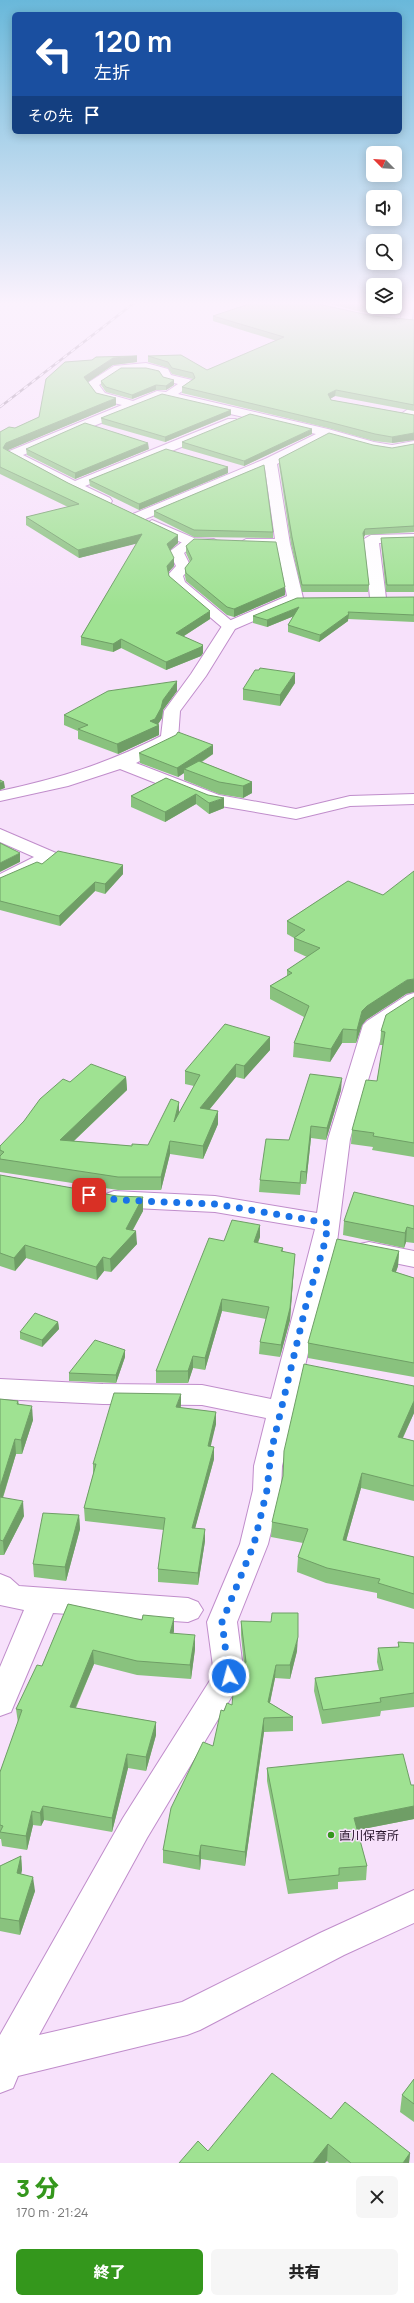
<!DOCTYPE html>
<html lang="ja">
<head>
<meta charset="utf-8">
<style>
  body { margin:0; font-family:Manrope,"Noto Sans JP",sans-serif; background:#f6f6f6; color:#222; height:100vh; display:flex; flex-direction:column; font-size:15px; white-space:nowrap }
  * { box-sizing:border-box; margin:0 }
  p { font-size:13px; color:#767676 }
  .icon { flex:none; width:22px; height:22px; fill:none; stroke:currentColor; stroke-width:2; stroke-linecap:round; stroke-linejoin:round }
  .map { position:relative; height:2163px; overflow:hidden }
  .side { display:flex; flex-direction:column; background:#fff; flex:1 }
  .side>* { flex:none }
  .hud { position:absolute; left:12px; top:12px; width:390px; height:122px; border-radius:6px; box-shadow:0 2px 10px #0003; background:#1a4fa0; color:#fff; overflow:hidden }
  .needle { width:26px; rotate:294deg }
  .controls { position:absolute; left:366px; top:146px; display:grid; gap:8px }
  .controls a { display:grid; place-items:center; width:36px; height:36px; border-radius:6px; background:#fff; box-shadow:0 2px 10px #0003; font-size:20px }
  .pin { position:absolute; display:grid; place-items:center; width:34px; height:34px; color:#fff; margin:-17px; border-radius:8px; box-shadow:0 2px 6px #0006 }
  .me { position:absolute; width:44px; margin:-22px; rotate:353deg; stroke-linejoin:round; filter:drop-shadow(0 0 3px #0008) }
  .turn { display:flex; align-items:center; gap:14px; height:84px; padding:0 16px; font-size:18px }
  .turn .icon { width:52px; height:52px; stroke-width:2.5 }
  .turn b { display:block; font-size:28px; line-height:34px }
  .then { display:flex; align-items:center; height:38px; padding:0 16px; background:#0003; gap:8px; font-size:15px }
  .round { display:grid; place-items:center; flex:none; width:42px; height:42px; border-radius:6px; background:#f6f6f6 }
  .headline { display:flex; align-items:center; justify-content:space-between; height:68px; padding:0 16px }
  h1 { font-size:24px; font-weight:800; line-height:30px; color:#34971c }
  .cta { display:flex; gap:8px; margin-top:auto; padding:8px 16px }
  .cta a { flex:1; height:46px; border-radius:6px; background:#34971c; color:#fff; font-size:16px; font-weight:800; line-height:46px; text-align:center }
  .cta a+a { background:#f6f6f6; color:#222 }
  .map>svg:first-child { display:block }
</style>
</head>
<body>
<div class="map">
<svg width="414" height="2163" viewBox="0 0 414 2163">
  <rect width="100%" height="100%" fill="#f7e1fb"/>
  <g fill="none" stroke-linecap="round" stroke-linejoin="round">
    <g stroke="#c08dcb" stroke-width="2">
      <g id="street">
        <polygon points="404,303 414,303 412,321 406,324 400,321"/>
        <path d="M146,363l22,6 3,6 21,5 2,3 -16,11 150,35 46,13 18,3 22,-4v8l-22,4 -19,-3 -44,-13 -52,27 13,80 13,54 -3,3 -65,28 -29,47 -26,35 -2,28 -3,4 -39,20 83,32 77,14 54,-13 64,-2v10l-64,2 -54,13 -87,-15 -89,-35 -52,17 -68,15v-10c60,-13 106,-27 161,-55l3,-25 27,-37 33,-51 63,-27 -10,-48 -31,-1 -7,-4 7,-4h29l-10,-70 -122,51h-10l-2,-3 2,-3 132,-55 51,-25 -154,-36 -139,57 52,26 153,-62h8l2,3 -2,3 -151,61 25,12 2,3 -2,3 -5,1 -100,-50 2,-3 115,-47 -25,-6 -11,-15 28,-18zM121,371h25l14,3 3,6 15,4 -12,8 -9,-1 -24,10 -28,-8 -6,-8z"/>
        <polygon points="414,405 414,415 407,418 403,417 401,414"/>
        <path d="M152,520l42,18 20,1 7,4c-11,17 -60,-10 -74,-16l-2,-3z"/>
        <polygon points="414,534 414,542 379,543 386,598 378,603 373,601 370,598 364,539 371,535"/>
        <polygon points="0,829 56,853 58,857 56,861 0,887 0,874 34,857 0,842"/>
        <polygon points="414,993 414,1008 384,1028 350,1139 337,1242 319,1305 282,1466 281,1490 268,1544 237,1622 244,1676 147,1838 39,2035 182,2002 320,1933 414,1890 414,1923 344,1955 200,2030 187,2035 18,2076 13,2088 0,2093 0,2035 123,1818 214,1674 207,1622 240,1544 253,1490 254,1466 266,1418 202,1405 103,1404 0,1399 0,1379 103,1384 202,1385 271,1399 315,1229 215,1212 114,1207 106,1204 102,1199 106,1194 114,1191 215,1196 317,1213 328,1139 363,1025 367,1021 407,995"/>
        <polygon points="369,1242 414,1251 414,1267 360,1256 357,1250 360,1244"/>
        <polygon points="0,1574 10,1578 19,1586 188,1598 198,1602 203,1610 198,1618 188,1622 53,1613 11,1712 0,1716 0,1667 24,1610 0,1605"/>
      </g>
    </g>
    <g stroke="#c08dcb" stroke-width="2">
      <polygon id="secondary" points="191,538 198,542 184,553 191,567 183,576 185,582 234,623 237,626 234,629 224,629 171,584 168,575 176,566 169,552 186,539"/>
    </g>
    <use href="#street" fill="#fff" fill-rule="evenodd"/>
    <use href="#secondary" fill="#fff" fill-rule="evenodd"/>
    <g stroke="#97839b" stroke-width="2.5">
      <polyline id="rail" points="0,407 134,303"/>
    </g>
    <use href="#rail" stroke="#f7e1fb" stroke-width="1.5" stroke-dasharray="5" stroke-linecap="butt"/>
  </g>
  <g fill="#89c27e">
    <polygon points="326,303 403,303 400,315 361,312"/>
    <polygon points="213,316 373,316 414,320 414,411 335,396 330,399 331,400 414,415 414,440 392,443 374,441 328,428 182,393 182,387 193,379 172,374 168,368 148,362 148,356 207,370 277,341 213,321"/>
    <polygon points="65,362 137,362 113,365 88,382 96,393 116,405 7,450 68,483 178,535 178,543 170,550 174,566 168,572 169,576 210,619 184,636 203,653 201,656 166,670 121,648 113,652 81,645 81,637 137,543 79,558 26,525 26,517 68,507 0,474 0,432 15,428 39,417"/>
    <polygon points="163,377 174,385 166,390 156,390 132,399 106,392 101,385 101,381"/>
    <polygon points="231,410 231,415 165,442 102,424 101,418"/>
    <polygon points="312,434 244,466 182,448 182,442"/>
    <polygon points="414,444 414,592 386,592 381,544 381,538 414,537 414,532 365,535 363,538 369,585 368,592 302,592 291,544 279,465 279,459 373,445 392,448"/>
    <polygon points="26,449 149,449 75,479 27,455"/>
    <polygon points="228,467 228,473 139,510 90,486 89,480"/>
    <polygon points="154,511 273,532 273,538 194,537 154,517"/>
    <polygon points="186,546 285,595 234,617 227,615 186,581 185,576 185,568 190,562 186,553"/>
    <polygon points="414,597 414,622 348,619 348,621 319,642 288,632 288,625 294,616 267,627 253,623 253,616"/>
    <polygon points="295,683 280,706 243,700 243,689"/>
    <polygon points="177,691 163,710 162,718 158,724 159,735 118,754 78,739 78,731 64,725 64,715"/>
    <polygon points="139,753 213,754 202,762 252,782 252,793 243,798 219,794 184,780 184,773 178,777 140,763"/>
    <polygon points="166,778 224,808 209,814 196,804 165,822 131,807 131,796"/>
    <polygon points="42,864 123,874 105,894 95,891 60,926 0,910 0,878"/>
    <polygon points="348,881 406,994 366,1020 362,1025 356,1043 342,1043 330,1062 293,1057 294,1043 304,1017 270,999 270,986 287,976 287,970 307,957 294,951 294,938 287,934 287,921"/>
    <polygon points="414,997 414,1157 372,1150 373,1147 351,1144 352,1130 377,1081 383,1045 380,1045 381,1031"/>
    <polygon points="270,1037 270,1050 244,1079 236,1077 209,1110 218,1111 218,1124 203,1159 170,1154 161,1190 118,1190 0,1172 0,1146 70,1082 126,1077 127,1090 74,1141 132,1146 148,1145 179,1102 179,1113 194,1086 185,1084 185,1071"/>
    <polygon points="341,1090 326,1140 311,1138 306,1184 301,1184 300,1195 259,1192 260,1180 289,1140"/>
    <polygon points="0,1175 117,1196 143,1197 143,1211 133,1230 137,1244 111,1272 104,1271 97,1280 26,1258 15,1271 0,1266"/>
    <polygon points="414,1206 414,1243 406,1242 404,1248 343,1235 344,1221"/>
    <polygon points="260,1225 260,1237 258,1243 283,1248 283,1252 294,1266 290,1320 280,1357 259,1354 260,1342 266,1319 222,1311 205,1370 193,1368 188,1383 156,1383 156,1371 224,1241"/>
    <polygon points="399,1251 398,1266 396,1272 414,1278 414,1377 308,1358 308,1343"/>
    <polygon points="58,1322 59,1329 42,1347 20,1339 20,1332"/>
    <polygon points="125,1350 125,1357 116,1383 69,1381 69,1373"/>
    <polygon points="414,1386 414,1413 403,1438 414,1441 414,1501 361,1488 346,1541 414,1557 414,1609 377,1598 377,1593 326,1583 297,1572 298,1557 303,1543 271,1537 272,1522"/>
    <polygon points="0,1399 18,1401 19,1404 33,1420 22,1454 16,1454 3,1498 24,1516 4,1555 0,1555"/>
    <polygon points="181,1406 180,1408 216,1412 216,1424 210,1446 214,1447 214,1459 195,1528 205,1541 198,1585 158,1582 158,1569 164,1530 85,1521 84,1508 93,1475 93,1464"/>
    <polygon points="79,1515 80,1529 66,1581 34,1577 33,1564"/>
    <polygon points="68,1604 174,1631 173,1633 195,1649 191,1679 137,1675 94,1664 76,1708 156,1722 156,1735 146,1771 128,1768 112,1832 44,1820 41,1826 33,1825 27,1850 2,1846 1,1839 0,1839 0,1772 18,1723 16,1709 42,1666"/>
    <polygon points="241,1621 297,1651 290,1679 275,1678 270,1703 293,1717 293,1731 264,1732 245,1866 201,1859 200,1870 163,1863 163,1850 213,1746 224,1711 232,1705 244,1665 241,1635"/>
    <polygon points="398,1642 414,1643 414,1707 381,1711 380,1716 322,1724 314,1691 315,1678 379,1670 377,1662 378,1648 398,1647"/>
    <polygon points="267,1768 411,1785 414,1785 414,1819 357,1830 367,1866 366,1880 338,1882 338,1889 288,1894 267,1781"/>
    <polygon points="21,1856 22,1870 21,1874 35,1891 20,1935 0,1931 0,1866"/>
    <polygon points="414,2079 414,2122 400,2112 402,2095"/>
    <polygon points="331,2119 410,2153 409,2163 329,2163 327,2161 208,2151"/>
  </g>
  <g fill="#6f9e66">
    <polygon points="402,303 403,303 400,315 400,310"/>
    <polygon points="137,356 137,362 113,365 85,384 84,377 113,358"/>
    <polygon points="174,380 174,385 166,390 166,386"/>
    <polygon points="156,385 156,390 132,399 132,395"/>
    <polygon points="336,390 335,396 328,400 328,394"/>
    <polygon points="116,398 116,405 6,451 3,448 6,443"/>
    <polygon points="231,410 231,415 165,442 165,437"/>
    <polygon points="312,429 312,434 244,466 244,461"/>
    <polygon points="414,433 414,440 392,443 392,437"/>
    <polygon points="148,443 149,449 75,479 75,473"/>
    <polygon points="228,467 228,473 139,510 139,504"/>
    <polygon points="365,529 365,535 363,539 363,533"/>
    <polygon points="142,534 143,542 79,558 78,550"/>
    <polygon points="178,535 178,543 168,552 167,544"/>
    <polygon points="174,558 174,566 167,574 167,566"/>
    <polygon points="285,587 285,595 234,617 234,609"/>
    <polygon points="299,607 299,614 267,627 267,620"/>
    <polygon points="210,611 210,619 176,641 176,633"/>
    <polygon points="349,614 348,621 319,642 320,635"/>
    <polygon points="121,639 121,648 113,652 113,644"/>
    <polygon points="203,645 203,653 201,656 166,670 166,662"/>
    <polygon points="295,673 295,683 280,706 280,695"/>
    <polygon points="177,681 177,691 163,710 162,718 157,726 159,725 159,735 118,754 117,744 150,721 163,700"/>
    <polygon points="213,745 213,754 188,770 184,769 184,773 178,777 177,768"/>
    <polygon points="4,782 5,788 0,790 0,783"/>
    <polygon points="252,782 252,793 243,798 243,786"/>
    <polygon points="196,794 196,804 165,822 165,812"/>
    <polygon points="224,798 224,808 209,814 209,803"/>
    <polygon points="20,853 20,862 0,872 0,863"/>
    <polygon points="123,865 123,874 105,894 105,884"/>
    <polygon points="95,882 95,891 60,926 59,916"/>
    <polygon points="414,979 414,992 406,994 366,1020 362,1025 356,1043 357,1030 362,1011 367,1006 407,980"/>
    <polygon points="343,1029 342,1043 330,1062 331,1049"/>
    <polygon points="270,1037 270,1050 244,1079 244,1066"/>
    <polygon points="236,1064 236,1077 200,1121 200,1108"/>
    <polygon points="126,1077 127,1090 61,1153 60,1140"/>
    <polygon points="342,1078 341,1090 326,1140 327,1128"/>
    <polygon points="179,1102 179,1115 174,1122"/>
    <polygon points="218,1111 218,1124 203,1159 203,1146"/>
    <polygon points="311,1126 311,1138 306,1184 306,1172"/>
    <polygon points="170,1141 170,1154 161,1190 161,1177"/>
    <polygon points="143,1197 143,1211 127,1240 136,1231 137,1244 111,1272 110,1259"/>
    <polygon points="260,1225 260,1237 253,1254 254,1242"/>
    <polygon points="407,1227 406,1242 404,1248 405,1233"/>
    <polygon points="25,1245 26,1258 15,1271 14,1258"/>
    <polygon points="399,1251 398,1266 391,1285 392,1271"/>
    <polygon points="295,1254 290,1320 280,1357 281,1345"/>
    <polygon points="103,1257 104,1271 97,1280 96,1267"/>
    <polygon points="222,1299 222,1311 205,1370 205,1358"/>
    <polygon points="58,1322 59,1329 42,1347 42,1340"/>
    <polygon points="125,1350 125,1357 116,1383 116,1375"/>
    <polygon points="193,1356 193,1368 188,1383 188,1371"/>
    <polygon points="181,1394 181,1406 176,1420 176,1407"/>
    <polygon points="414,1401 414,1413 396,1452 398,1437"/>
    <polygon points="32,1406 33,1420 22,1454 21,1440"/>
    <polygon points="216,1412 216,1424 208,1458 208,1446"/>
    <polygon points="15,1439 16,1454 0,1506 0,1487"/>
    <polygon points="214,1447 214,1459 192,1540 192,1528"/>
    <polygon points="362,1473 361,1488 342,1555 343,1540"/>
    <polygon points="23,1501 24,1516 4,1555 3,1541"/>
    <polygon points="79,1515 80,1529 66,1581 65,1567"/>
    <polygon points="205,1529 205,1541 198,1585 198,1573"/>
    <polygon points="174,1618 174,1631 171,1647 170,1633"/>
    <polygon points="195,1635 195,1649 191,1679 190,1665"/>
    <polygon points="298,1637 297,1651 290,1679 290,1665"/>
    <polygon points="93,1650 94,1664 70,1720 70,1707"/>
    <polygon points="276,1665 275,1678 267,1716 268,1702"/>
    <polygon points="264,1718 264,1732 245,1866 245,1852"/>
    <polygon points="156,1722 156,1735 146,1771 146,1757"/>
    <polygon points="127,1754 128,1768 112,1832 112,1818"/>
    <polygon points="43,1806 44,1820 41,1826 40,1813"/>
    <polygon points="414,1806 414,1819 353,1831 354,1818"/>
    <polygon points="32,1811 33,1825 27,1850 26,1836"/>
    <polygon points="201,1845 201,1859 200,1870 199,1856"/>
    <polygon points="21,1856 22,1870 18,1887 17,1873"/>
    <polygon points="33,1877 35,1891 20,1935 19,1921"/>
    <polygon points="328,2144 327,2161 325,2163 313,2163"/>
    <polygon points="410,2153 409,2163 403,2163"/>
  </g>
  <g fill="#9fe292" stroke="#6f9e66">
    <polygon points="252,303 313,303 373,316 414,320 414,405 336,390 328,394 331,400 414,415 414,433 392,437 375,434 329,422 182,387 195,378 193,373 172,368 168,362 148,356 181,355 207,370 284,337 213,316"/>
    <polygon points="348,303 373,303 373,307 395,307 395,303 402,303 400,310 362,306"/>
    <polygon points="137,356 113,358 84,377 96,393 116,398 6,443 3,448 68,483 178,535 167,544 174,558 167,566 169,576 210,611 176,633 203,645 201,647 166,662 121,639 113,644 81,637 142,534 78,550 26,517 79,504 0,467 0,432 9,427 15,428 39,417 46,379 65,362 92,360 96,357"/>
    <polygon points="121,368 146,368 159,371 163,377 174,380 166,386 156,385 132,395 106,387 101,381"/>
    <polygon points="162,394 231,410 165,437 101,418"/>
    <polygon points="250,414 312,429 244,461 182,442"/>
    <polygon points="85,423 148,443 75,473 26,449"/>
    <polygon points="329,433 373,445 392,448 414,444 414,526 365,529 363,533 369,585 302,585 292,537 279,459"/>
    <polygon points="166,449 228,467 139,504 89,480"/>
    <polygon points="264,465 273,532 194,530 154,511"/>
    <polygon points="414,537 414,585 387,585 381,538"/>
    <polygon points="194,539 276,542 285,587 234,609 227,607 186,573 185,568 192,559 186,546"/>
    <polygon points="414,597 414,615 348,612 349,614 320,635 288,625 299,607 267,620 253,616 297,598"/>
    <polygon points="260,668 295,673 280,695 243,689 255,670 259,670"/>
    <polygon points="177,681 163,700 161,708 155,719 150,721 159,725 117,744 78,729 88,725 64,715 108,691"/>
    <polygon points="178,732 213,745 177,768 139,753 176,735"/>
    <polygon points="199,761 252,782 243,786 219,782 184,769"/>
    <polygon points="166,778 208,795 224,798 209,803 196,794 165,812 131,796"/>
    <polygon points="0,780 4,782 0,783"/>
    <polygon points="0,843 20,853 0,863"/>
    <polygon points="58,851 123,865 105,884 95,882 59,916 0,901 0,878 37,862 42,864"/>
    <polygon points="414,871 414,979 407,980 367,1006 362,1011 357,1030 343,1029 331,1049 294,1043 309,1006 270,986 292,973 287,970 320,948 294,938 305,930 287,921 348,881 383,895"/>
    <polygon points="414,997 414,1143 373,1136 374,1133 352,1130 366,1080 377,1081 385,1032 381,1031 386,1015"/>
    <polygon points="225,1024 270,1037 244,1066 236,1064 200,1108 218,1111 203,1146 170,1141 161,1177 118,1177 0,1159 0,1156 4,1152 0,1150 0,1146 24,1121 40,1099 63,1079 70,1082 91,1064 126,1077 60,1140 132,1146 132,1144 148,1145 171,1099 179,1102 174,1122 200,1075 185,1071"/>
    <polygon points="310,1074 342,1078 327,1128 311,1126 306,1172 301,1171 300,1183 260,1180 266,1139 289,1140"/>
    <polygon points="0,1175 117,1196 143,1197 126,1229 136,1231 110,1259 103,1257 96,1267 25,1245 14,1258 0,1253"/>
    <polygon points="354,1192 414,1206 414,1229 407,1227 405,1233 344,1221"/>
    <polygon points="232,1220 260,1225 254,1242 283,1248 281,1251 295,1254 290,1308 281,1345 260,1342 269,1307 222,1299 205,1358 193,1356 188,1371 156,1371 209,1238 224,1241"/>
    <polygon points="337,1239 399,1251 392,1271 414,1278 414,1363 308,1343"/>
    <polygon points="35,1313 58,1322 42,1340 20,1332"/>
    <polygon points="95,1340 125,1350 116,1375 69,1373"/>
    <polygon points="304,1364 414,1386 414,1401 398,1437 414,1441 414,1486 362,1473 343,1540 414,1557 414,1594 378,1583 380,1579 327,1568 298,1557 308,1529 272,1522 283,1476 284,1451"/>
    <polygon points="114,1393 181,1394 176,1407 216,1412 208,1446 214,1447 192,1528 205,1529 198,1573 158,1569 165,1518 84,1508 96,1464 93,1464"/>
    <polygon points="0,1399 18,1401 17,1404 32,1406 21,1440 15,1439 0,1487"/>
    <polygon points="0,1497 23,1501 3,1541 0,1540"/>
    <polygon points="43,1513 79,1515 65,1567 33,1564"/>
    <polygon points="68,1604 142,1620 143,1615 174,1618 170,1633 195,1635 190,1665 137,1661 93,1650 70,1707 156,1722 146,1757 127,1754 112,1818 43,1806 40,1813 32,1811 26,1836 0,1832 3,1826 0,1825 0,1772 22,1710 16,1709 37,1665 42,1666"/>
    <polygon points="272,1613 298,1613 298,1637 290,1665 276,1665 268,1702 293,1717 264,1718 245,1852 201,1845 199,1856 163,1850 171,1808 203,1742 213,1746 221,1710 224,1711 227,1703 232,1705 234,1682 246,1662 241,1621 271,1622"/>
    <polygon points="398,1642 414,1643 414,1693 380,1698 381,1702 323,1710 315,1678 383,1670 378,1648 399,1647"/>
    <polygon points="403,1754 411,1785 414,1785 414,1806 354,1818 367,1866 339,1868 339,1875 289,1880 267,1768"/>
    <polygon points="21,1856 17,1873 33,1877 19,1921 0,1918 0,1866"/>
    <polygon points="272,2073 331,2119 345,2102 410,2153 403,2163 351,2163 328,2144 313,2163 179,2163 198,2141 208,2151"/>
    <polygon points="414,2079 414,2104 402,2095"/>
  </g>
  <linearGradient id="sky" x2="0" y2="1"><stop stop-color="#69b8da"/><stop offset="0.5" stop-color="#fbf2fd"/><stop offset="1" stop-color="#fbf2fd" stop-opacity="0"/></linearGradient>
  <rect width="414" height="606" fill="url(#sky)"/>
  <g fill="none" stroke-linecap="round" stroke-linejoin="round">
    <polyline stroke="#1a73e8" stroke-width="7" stroke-dasharray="0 12.6" points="89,1195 118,1200 215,1204 328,1223 325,1242 306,1305 271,1452 267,1490 254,1544 222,1622 229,1676"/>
  </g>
  <circle fill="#34971c" stroke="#f7e1fb" stroke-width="1.5" cx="331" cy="1835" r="4"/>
  <g text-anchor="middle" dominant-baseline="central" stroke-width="3" stroke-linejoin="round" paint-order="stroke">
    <g font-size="12" fill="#26132a" stroke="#f7e1fb" text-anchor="start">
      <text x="339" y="1835">直川保育所</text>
    </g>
  </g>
</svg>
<div class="controls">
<a><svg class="needle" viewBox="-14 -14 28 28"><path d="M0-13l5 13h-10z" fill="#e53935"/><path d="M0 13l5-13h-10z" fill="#767676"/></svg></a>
<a><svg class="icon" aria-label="sound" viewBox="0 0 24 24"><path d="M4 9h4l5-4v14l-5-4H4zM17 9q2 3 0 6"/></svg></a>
<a><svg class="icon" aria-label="search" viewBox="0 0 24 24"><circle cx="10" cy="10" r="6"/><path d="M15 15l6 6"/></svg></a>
<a><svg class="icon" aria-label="layers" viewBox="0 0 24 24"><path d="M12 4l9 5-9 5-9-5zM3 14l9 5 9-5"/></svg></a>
</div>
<div class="pin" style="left:89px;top:1195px;background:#d93025"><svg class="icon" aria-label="arrive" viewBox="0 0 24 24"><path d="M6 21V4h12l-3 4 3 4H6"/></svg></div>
<svg class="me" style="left:229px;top:1676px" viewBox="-20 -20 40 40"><circle r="17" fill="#1a73e8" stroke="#fff" stroke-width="3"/><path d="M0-11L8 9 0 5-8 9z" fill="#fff"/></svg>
<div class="hud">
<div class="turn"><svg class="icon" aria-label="left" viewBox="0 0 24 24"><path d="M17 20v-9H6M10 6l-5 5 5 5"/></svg><div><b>120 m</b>左折</div></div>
<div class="then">その先<svg class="icon" aria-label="arrive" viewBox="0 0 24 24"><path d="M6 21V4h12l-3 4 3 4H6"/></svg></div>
</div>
</div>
<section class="side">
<div class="headline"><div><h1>3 分</h1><p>170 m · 21:24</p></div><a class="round"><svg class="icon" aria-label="close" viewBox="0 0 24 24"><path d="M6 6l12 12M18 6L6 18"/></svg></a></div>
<div class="cta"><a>終了</a><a>共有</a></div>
</section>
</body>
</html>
